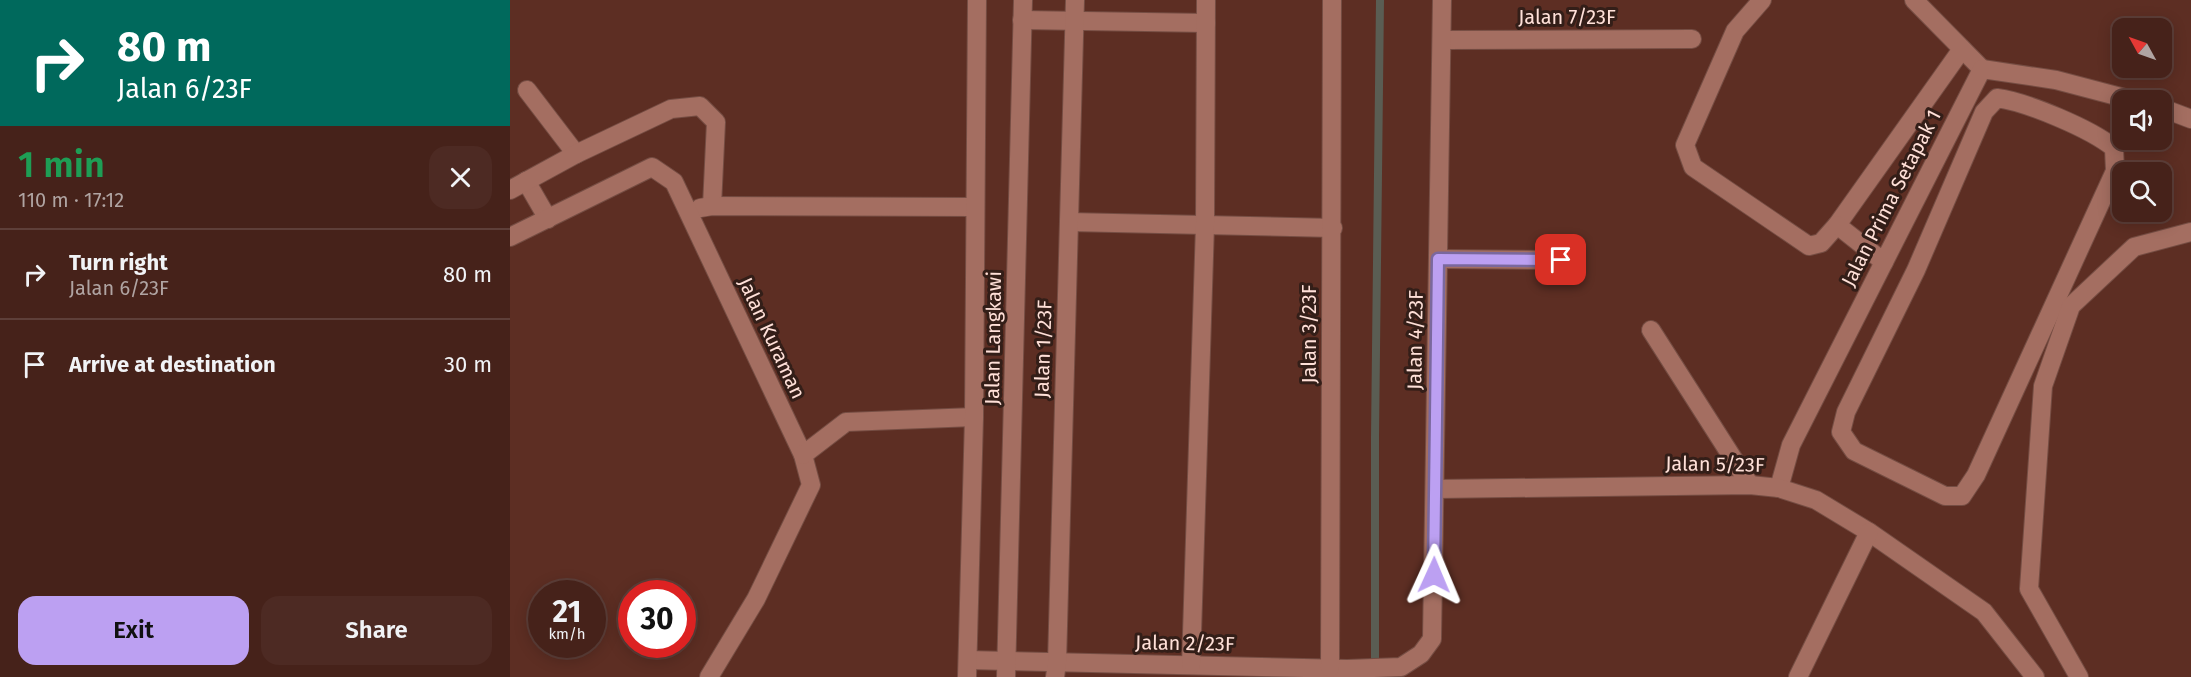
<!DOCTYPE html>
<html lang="en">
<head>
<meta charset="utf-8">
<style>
  body { margin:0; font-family:"Fira Sans",sans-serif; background:#4d2a23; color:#f1f3f6; height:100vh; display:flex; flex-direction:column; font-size:22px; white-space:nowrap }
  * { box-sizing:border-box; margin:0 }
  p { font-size:20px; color:#b0a4a2 }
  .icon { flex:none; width:33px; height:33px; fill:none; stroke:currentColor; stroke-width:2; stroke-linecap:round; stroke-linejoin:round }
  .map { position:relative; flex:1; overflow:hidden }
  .side { display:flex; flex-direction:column; background:#46221a; width:510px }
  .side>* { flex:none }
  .hud { background:#00695c; color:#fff; overflow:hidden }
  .needle { width:39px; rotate:310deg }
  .controls { position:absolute; left:1602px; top:18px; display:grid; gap:12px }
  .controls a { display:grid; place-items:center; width:60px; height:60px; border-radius:12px; background:#46221a; box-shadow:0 3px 15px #0003,0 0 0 2px #5e3f39; font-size:30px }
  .speed { position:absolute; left:18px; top:580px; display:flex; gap:12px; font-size:30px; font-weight:700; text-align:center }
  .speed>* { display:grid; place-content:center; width:78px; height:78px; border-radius:50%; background:#46221a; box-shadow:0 3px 15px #0003,0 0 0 2px #5e3f39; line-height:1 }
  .speed small { font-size:15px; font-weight:400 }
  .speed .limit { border:9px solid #d22; background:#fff; color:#111 }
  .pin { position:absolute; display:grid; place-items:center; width:51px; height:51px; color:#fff; margin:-26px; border-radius:12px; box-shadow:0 3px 9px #0006 }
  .me { position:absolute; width:66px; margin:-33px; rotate:1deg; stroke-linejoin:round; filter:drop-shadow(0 0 4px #0008) }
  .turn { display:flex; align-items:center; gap:21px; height:126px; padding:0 18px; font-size:27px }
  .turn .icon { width:78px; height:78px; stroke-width:2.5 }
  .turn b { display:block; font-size:42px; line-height:51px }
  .round { display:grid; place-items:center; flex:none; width:63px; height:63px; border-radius:18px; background:#4d2a23 }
  .summary { display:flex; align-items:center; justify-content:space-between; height:102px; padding:0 18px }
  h1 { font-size:36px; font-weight:600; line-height:45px; color:#1e9e55 }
  .button { display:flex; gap:12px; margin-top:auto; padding:12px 18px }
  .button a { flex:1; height:69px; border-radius:18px; background:#bca0f2; color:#111; font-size:24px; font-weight:600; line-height:69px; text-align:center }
  .button a+a { background:#4d2a23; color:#f1f3f6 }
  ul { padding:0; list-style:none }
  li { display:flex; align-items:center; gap:18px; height:90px; padding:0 18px; border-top:2px solid #5e3f39 }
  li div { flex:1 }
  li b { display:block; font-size:22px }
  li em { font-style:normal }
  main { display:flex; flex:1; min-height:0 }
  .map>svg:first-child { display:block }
</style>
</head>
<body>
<main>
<section class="side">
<div class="hud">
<div class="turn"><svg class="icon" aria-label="right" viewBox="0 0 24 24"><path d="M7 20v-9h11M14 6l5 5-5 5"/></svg><div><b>80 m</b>Jalan 6/23F</div></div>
</div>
<div class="summary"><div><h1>1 min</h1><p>110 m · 17:12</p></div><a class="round"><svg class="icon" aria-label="close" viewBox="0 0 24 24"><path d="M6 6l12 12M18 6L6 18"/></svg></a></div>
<ul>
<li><svg class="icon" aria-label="right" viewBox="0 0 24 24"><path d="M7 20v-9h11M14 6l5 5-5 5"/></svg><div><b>Turn right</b><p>Jalan 6/23F</p></div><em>80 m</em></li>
<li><svg class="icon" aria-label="arrive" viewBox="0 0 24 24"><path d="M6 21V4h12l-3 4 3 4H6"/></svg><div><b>Arrive at destination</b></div><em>30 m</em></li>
</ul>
<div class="button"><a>Exit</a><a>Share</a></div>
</section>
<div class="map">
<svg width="1681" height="677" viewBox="0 0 1681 677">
  <rect width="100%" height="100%" fill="#5d2e23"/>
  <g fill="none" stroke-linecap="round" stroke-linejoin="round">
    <polyline stroke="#5a5d53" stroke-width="8" points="865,677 865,437 870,0"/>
    <g stroke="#754d43" stroke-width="20">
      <g id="minor">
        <polyline points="1252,0 1225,31 1175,145 1183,167 1299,246 1311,243 1327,225 1452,49"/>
        <polyline points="1404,0 1472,69"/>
        <polyline points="512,20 696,23"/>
        <polyline points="933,40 1182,39"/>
        <polyline points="17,90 66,154"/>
        <path d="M1487,98c30,4 94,31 117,50l1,23 -139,304 -14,21h-17l-91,-45 -13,-19 5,-20 70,-142 68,-158z"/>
        <polyline points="1652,108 1681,119"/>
        <polyline points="16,181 38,219"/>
        <polyline points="0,190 66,154 161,109 190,106 206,122 202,206"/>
        <polyline points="190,208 202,206 464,207"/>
        <polyline points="559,222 823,228"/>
        <polyline points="1327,225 1374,262"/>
        <polyline points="0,237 142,167 164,182 293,455 301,485 246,599 199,677"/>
        <polyline points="928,259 1051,260"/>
        <polyline points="1141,330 1240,485"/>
        <polyline points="293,455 336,422 464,417"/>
        <polyline points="1269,488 1281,445 1472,69 1546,80 1622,100"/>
        <polyline points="926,489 1240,485 1269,488 1306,500 1359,532 1474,612 1525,677"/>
        <polyline points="458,660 837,669 891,667 911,654 922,639 932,0"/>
        <polyline points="681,665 695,225 696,0"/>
        <polyline points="820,668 822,0"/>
        <polyline points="457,677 464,417 467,0"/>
        <polyline points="496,677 513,0"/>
        <polyline points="545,677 547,663 565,0"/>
        <polyline points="1288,677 1359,532"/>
        <polyline points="1569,677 1519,589 1533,386 1561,306 1624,247 1681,232"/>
      </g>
    </g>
    <use href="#minor" stroke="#a46e61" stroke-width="18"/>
  </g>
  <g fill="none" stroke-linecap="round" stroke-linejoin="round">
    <g stroke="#7a689d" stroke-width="15">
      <polyline id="route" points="924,575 928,259 1051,260"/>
    </g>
    <use href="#route" stroke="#bca0f2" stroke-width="10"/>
  </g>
  <g text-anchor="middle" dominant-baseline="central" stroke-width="6" stroke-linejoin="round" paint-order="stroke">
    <g font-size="20" fill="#ffe0d8" stroke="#331e18">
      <text x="1057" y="17">Jalan 7/23F</text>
      <text transform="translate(1381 198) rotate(-63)">Jalan Prima Setapak 1</text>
      <text transform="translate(799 334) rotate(-90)">Jalan 3/23F</text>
      <text transform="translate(262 338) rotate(65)">Jalan Kuraman</text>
      <text transform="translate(483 338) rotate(-89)">Jalan Langkawi</text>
      <text transform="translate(905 340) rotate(-89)">Jalan 4/23F</text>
      <text transform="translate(533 349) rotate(-88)">Jalan 1/23F</text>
      <text transform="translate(1205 464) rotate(1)">Jalan 5/23F</text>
      <text transform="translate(675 643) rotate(1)">Jalan 2/23F</text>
    </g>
  </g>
</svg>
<div class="controls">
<a><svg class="needle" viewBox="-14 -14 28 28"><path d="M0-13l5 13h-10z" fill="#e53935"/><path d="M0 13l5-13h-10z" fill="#b0a4a2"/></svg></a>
<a><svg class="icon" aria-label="sound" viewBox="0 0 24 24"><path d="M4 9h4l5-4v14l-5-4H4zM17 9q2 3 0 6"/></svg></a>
<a><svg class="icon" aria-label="search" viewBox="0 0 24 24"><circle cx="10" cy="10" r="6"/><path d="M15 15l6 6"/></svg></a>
</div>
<div class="speed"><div>21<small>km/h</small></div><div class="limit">30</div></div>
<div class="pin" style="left:1051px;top:260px;background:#d93025"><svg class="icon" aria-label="arrive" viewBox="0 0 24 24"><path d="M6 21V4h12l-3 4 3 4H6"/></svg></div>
<svg class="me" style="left:924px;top:575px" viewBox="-20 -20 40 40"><path d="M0-17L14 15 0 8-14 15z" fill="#bca0f2" stroke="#fff" stroke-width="4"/></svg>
</div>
</main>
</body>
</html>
